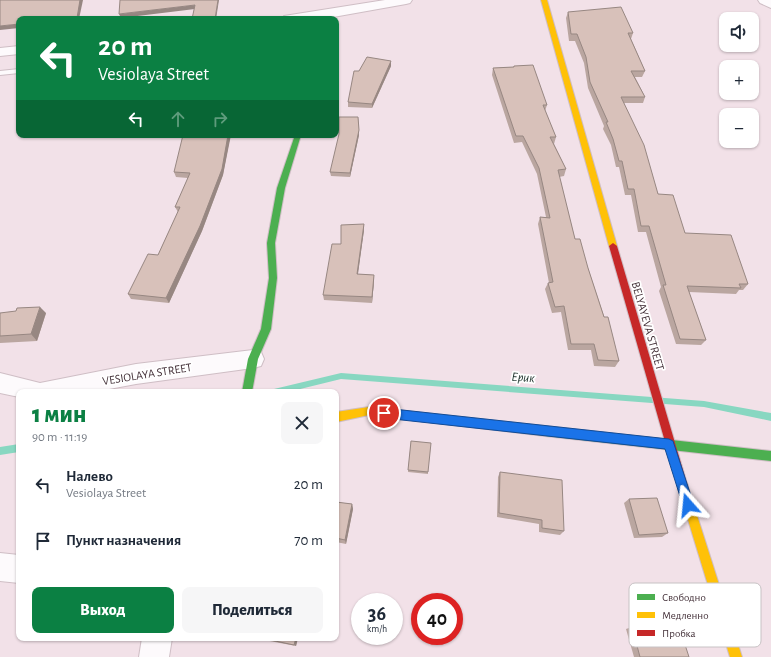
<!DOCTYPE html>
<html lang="ru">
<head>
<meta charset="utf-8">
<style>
  body { margin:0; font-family:"Alegreya Sans",sans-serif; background:#f6f6f7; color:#1f2937; height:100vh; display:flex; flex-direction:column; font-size:15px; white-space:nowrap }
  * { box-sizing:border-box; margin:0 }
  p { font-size:13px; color:#747a83 }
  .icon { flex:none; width:22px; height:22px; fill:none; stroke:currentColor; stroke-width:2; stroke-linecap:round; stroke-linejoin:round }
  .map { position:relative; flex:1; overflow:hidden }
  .side { position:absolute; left:16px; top:389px; width:323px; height:252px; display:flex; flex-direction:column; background:#fff; border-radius:8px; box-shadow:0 1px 3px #0004 }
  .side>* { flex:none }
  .banner { position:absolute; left:16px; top:16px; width:323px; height:122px; border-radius:8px; box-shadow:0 1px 3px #0004; background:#0b8043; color:#fff; overflow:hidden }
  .tools { position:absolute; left:719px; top:12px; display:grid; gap:8px }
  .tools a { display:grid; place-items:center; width:40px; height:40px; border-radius:8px; background:#fff; box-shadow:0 1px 3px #0004; font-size:20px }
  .speed { position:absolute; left:351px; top:593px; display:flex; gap:8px; font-size:20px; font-weight:700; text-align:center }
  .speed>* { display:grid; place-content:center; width:52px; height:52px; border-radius:50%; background:#fff; box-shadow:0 1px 3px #0004; line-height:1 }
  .speed small { font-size:10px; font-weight:400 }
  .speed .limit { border:6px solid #d22; background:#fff; color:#111 }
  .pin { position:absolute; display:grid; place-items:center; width:34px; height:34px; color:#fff; margin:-17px; border:2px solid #fff; border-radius:50%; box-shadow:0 1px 4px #0007 }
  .me { position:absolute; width:44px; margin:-22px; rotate:342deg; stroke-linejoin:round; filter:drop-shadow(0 0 3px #0008) }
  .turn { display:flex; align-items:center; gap:14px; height:84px; padding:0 16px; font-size:18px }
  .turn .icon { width:52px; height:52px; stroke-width:2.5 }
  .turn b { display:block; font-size:28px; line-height:34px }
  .lanes { display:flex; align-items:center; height:38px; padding:0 16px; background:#0003; justify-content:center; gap:20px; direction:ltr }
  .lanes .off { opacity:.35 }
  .round { display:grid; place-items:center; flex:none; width:42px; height:42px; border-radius:8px; background:#f6f6f7 }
  .head { display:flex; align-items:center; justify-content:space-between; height:68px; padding:0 16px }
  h1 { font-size:24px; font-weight:800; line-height:30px; color:#0b8043 }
  .primary-button { display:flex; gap:8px; margin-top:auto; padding:8px 16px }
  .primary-button a { flex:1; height:46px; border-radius:8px; background:#0b8043; color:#fff; font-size:16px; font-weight:800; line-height:46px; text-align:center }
  .primary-button a+a { background:#f6f6f7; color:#1f2937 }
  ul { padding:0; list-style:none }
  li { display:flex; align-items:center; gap:12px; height:56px; padding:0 16px }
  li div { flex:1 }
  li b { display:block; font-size:15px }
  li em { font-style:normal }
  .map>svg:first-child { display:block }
</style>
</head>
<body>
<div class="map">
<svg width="771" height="657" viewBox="0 0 771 657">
  <rect width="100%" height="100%" fill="#f2e1e8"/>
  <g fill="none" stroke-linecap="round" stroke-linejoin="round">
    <g fill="#88d7c1" fill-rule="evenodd">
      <polygon points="341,373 704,401 771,413 771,421 704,407 341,379 288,392 270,392 271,390 274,389"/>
      <polygon points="19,444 19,452 0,455 0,447"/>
    </g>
    <g stroke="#cfbec5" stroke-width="2">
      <polygon id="lane" points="19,69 19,73 0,75 0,71"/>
    </g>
    <g stroke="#cfbec5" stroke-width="2">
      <g id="street">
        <polygon points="385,0 412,0 410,3 406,4 322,19 283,19 284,16"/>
        <polygon points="758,0 771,0 771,8 760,3"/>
        <polygon points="19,46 19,54 0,56 0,48"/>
        <polygon points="253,350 261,352 264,359 261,366 253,368 136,384 93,392 19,392 19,397 0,393 0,373 40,383 136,364"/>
        <polygon points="0,553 19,555 19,583 0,581"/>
        <polygon points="142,638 172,638 169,657 139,657"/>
      </g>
    </g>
    <g stroke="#cfbec5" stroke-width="2">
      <g id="fast">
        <polygon points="295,135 301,135 285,188 275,243 277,278 271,329 258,359 252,392 242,392 248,359 261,329 269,278 267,243 277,188"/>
        <polygon points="545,426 771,451 771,461 545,436 541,434 540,431 541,428"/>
      </g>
    </g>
    <g stroke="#cfbec5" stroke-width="2">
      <g id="slow">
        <polygon points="541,0 547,0 617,246 613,249 609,246"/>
        <polygon points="369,407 545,426 549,428 550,431 549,434 545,436 369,415 336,422 336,412"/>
        <polygon points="683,482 687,483 688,487 742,657 730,657 678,487 679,483"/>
      </g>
    </g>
    <g stroke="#cfbec5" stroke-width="2">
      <polygon id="jam" points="613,243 617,246 688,487 687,491 683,492 679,491 678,487 609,246"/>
    </g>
    <use href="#lane" fill="#fdfafc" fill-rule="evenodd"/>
    <use href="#street" fill="#fdfafc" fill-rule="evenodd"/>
    <use href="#fast" fill="#4caf50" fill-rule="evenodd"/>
    <use href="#slow" fill="#ffc107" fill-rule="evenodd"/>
    <use href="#jam" fill="#c62828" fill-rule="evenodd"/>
  </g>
  <g fill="#baa6a0">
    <polygon points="568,12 633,33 631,39 645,71 642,77 635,77 645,97 643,103 624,103 658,194 685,233 748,284 743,290 739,290 736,294 689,292 706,340 701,345 676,344 659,291 661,287 646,232 638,232 631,195 625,195 619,167 616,167 611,145 603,129 604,126 588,88 584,63 575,41 569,41 566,18"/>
    <polygon points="391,61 391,66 372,108 348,107 348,102 359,71"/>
    <polygon points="514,66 547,105 545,111 556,137 554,144 566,169 564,176 559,177 575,239 588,268 619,361 615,367 594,366 591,350 568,350 561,312 552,313 545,289 548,283 549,283 538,224 540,217 546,217 537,174 522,142 514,143 492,75 493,68 513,67"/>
    <polygon points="359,135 350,177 331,176 330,172"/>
    <polygon points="230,137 223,175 202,231 169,303 131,299 128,294 158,255 178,212 175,207 188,178 176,177 174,172"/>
    <polygon points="364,224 364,230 358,274 374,275 374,281 372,303 324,300 323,295 341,244"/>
    <polygon points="0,313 46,313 37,341 0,343"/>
    <polygon points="411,441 428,472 428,474 408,472"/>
    <polygon points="500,472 564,531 560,535 539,532 539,524 497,517 498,477"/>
    <polygon points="629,499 668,533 662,537 634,538 624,503"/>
    <polygon points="336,502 352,504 353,509 346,544 336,542"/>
    <polygon points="632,627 689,657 634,657 626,629"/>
    <polygon points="258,638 298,638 296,646 259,639"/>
  </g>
  <g fill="#978782">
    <polygon points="80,0 83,0 79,19 64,19"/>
    <polygon points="218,0 219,0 216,19 215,19"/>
    <polygon points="195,5 195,9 121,18 119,14"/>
    <polygon points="19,24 19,28 0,30 0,26"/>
    <polygon points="391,61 391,66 372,108 372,104"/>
    <polygon points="358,117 359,135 350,177 350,173"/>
    <polygon points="228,135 231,135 223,175 202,231 169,303 166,298"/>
    <polygon points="364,224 364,230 357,280 357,274"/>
    <polygon points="374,275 374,281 372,303 372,297"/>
    <polygon points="40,307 46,313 37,341 31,334"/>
    <polygon points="352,504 353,509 346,544 345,540"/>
    <polygon points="296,638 298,638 296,646 294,645"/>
  </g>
  <g fill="#d8c1ba" stroke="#978782">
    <polygon points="0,0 80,0 77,18 64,19 19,19 19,24 0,26"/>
    <polygon points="120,0 218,0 215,19 192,19 195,5 119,14"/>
    <polygon points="621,7 633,33 628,33 645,71 631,71 645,97 621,97 644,145 658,194 673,195 685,233 731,235 748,284 739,284 741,288 687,286 706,340 680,339 663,285 666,285 649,226 641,226 634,189 628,189 622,161 619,161 613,139 606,122 608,122 590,82 586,57 577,34 571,34 568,12"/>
    <polygon points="367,57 391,61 372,104 348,102 354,71 359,71"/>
    <polygon points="533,65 547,105 543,105 556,137 550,137 566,169 558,170 575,239 580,239 588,268 604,317 608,317 619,361 598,360 594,344 571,344 564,306 555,307 548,283 553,282 540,217 550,218 539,168 523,136 516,136 493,68 514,67 514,66"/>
    <polygon points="339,117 358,117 359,130 350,173 330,172 339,134"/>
    <polygon points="183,135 228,135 222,169 200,226 166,298 128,294 148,254 158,255 180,207 175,207 190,173 174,172"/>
    <polygon points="364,224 357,274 374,275 372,297 323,295 332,244 341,244 341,225"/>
    <polygon points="40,307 31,334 0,336 0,313 16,311 17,308"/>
    <polygon points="411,441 431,443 428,472 408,470"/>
    <polygon points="500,472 562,480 564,531 542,528 542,520 499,513"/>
    <polygon points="657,498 668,533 639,535 629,499"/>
    <polygon points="336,502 352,504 345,540 336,538"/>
    <polygon points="678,623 689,657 640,657 632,627"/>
    <polygon points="261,638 296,638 294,645"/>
  </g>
  <polygon fill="#1a73e8" stroke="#114b97" points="384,408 669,439 673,441 674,444 694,505 692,509 688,511 684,509 665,449 384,418 381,416 379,413 381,410"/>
  <g text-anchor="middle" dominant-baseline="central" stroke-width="3.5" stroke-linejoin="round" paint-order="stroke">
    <g font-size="12" fill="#45323a" stroke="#fff">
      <text transform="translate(648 326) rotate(74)">BELYAYEVA STREET</text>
      <text transform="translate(147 374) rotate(-9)">VESIOLAYA STREET</text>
    </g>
    <g font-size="13" font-style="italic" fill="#192e27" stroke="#fff">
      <text transform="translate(523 378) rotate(4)">Ерик</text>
    </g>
  </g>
  <rect x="629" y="583" width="132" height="64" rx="6" fill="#fff" stroke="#c7c2c4" stroke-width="1"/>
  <rect x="637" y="594" width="18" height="6" fill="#4caf50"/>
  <rect x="637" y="612" width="18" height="6" fill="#ffc107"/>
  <rect x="637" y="630" width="18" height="6" fill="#c62828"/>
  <g font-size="11" fill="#45323a">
    <text x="662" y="601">Свободно</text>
    <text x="662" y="619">Медленно</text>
    <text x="662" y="637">Пробка</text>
  </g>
</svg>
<div class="tools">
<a><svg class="icon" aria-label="sound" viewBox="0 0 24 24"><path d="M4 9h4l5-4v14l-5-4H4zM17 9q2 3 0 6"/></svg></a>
<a>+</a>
<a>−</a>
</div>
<div class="speed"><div>36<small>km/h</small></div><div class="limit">40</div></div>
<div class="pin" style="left:384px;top:413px;background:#d93025"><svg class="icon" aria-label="arrive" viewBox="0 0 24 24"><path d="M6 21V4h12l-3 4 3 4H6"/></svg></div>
<svg class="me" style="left:688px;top:505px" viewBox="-20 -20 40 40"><path d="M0-17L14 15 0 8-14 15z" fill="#1a73e8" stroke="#fff" stroke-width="4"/></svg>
<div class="banner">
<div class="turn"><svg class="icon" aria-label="left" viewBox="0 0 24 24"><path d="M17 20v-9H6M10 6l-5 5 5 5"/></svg><div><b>20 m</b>Vesiolaya Street</div></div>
<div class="lanes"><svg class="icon" aria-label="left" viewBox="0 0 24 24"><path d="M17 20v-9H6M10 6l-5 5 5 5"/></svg><svg class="icon off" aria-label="ahead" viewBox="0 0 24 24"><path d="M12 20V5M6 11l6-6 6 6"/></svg><svg class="icon off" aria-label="right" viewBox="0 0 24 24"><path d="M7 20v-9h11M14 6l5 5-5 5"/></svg></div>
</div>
<section class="side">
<div class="head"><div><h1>1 мин</h1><p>90 m · 11:19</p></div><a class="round"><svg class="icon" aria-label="close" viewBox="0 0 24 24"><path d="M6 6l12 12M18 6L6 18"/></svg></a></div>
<ul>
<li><svg class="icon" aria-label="left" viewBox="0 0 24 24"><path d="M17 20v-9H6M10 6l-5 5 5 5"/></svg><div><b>Налево</b><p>Vesiolaya Street</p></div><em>20 m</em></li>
<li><svg class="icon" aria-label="arrive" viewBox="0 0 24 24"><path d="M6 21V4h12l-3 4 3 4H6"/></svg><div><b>Пункт назначения</b></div><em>70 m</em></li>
</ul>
<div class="primary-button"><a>Выход</a><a>Поделиться</a></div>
</section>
</div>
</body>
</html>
